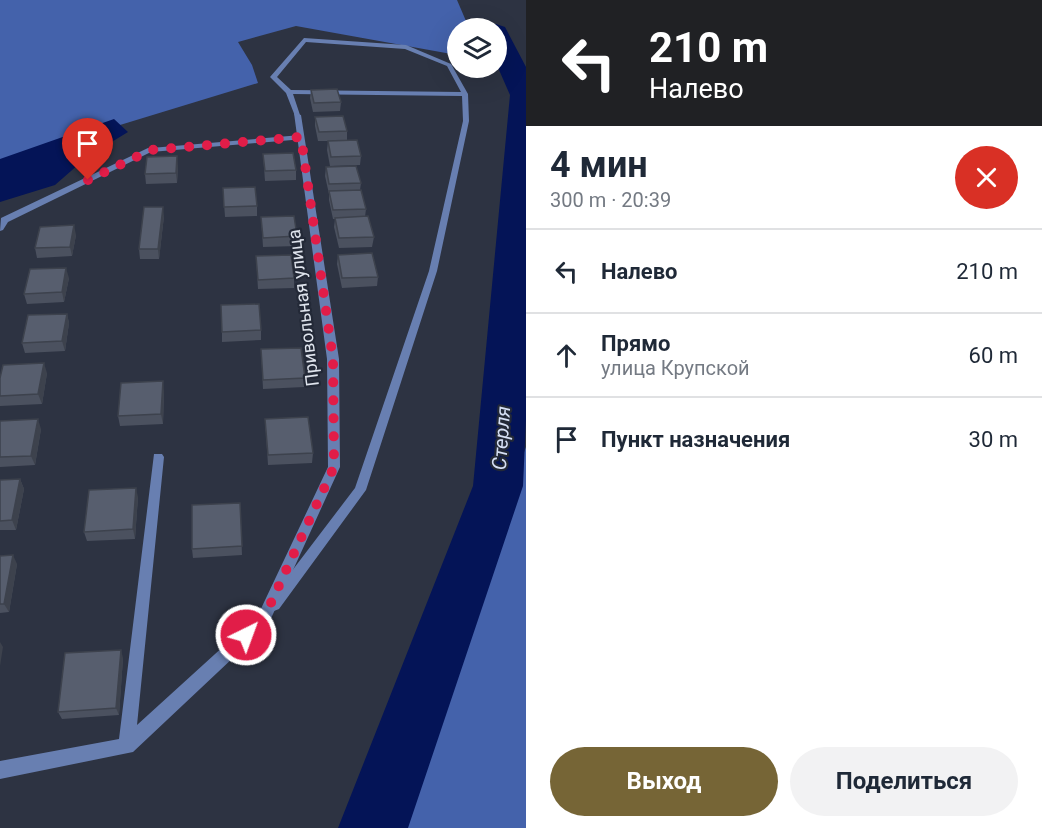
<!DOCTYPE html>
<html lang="ru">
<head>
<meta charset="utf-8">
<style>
  body { margin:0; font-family:Roboto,sans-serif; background:#f2f2f3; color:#1f2937; height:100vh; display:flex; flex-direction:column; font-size:22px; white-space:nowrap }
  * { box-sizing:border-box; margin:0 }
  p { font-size:20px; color:#747a83 }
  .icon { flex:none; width:33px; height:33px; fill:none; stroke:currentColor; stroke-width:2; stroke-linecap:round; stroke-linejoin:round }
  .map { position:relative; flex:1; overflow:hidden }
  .sheet { display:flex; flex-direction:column; background:#fff; width:516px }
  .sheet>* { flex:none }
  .top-card { background:#202124; color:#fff; overflow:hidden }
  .tools { position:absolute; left:447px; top:18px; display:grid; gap:12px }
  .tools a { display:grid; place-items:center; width:60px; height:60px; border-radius:50%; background:#fff; box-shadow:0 6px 24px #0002; font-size:30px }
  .pin { position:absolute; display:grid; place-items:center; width:51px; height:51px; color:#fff; margin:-62px -26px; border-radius:50% 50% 50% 0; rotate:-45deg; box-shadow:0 0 6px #0007 }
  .pin .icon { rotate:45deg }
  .me { position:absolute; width:66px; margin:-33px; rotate:42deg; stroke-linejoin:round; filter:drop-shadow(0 0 4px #0008) }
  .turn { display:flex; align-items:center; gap:21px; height:126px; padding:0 24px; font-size:27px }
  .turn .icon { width:78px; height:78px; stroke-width:2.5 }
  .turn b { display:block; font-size:42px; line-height:51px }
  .round { display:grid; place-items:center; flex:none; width:63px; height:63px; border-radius:32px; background:#f2f2f3 }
  .headline { display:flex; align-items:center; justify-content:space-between; height:102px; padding:0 24px }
  h1 { font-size:36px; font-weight:700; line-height:45px }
  .action { display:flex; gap:12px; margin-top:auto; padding:12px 24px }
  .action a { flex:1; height:69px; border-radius:36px; background:#766536; color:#fff; font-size:24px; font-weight:700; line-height:69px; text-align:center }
  .action a+a { background:#f2f2f3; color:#1f2937 }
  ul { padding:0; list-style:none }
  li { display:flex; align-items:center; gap:18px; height:84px; padding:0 24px; border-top:2px solid #e0e1e3 }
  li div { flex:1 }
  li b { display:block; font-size:22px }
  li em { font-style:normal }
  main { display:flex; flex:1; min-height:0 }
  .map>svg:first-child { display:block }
</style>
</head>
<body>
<main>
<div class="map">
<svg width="526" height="828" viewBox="0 0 526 828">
  <rect width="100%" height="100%" fill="#2d3342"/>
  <g fill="#4462ab">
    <polygon points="0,0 457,0 469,28 458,28 457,55 296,26 238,42 252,65 258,83 120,125 39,166 0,177"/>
    <polygon points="526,447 526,828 397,828 509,492"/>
  </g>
  <polygon fill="#041457" points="114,119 128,132 87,157 55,185 0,202 0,159"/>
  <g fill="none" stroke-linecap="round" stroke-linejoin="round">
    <polygon fill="#041457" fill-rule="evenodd" points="496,24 505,27 526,67 526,419 523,486 408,828 338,828 473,486 510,95 496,63 496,28 486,28"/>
    <g fill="#687fb1" fill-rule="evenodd">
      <path d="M304,38l102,7 45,19 17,30 1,27 -32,150 -71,219 -87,119 -5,2 -5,-2 -1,-4 1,-4 86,-113 74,-217 34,-150 -1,-25 -169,-2 7,21 -5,1 -9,-23 -16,-16zM306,42l99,7 42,17 14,26 -170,-2 -14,-13z"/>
      <polygon points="301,135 304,135 304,139 151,152 147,150 151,148"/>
    </g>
    <g fill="#687fb1" fill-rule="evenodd">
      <polygon points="294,113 301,115 339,359 340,467 268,625 133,752 0,779 0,761 119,739 154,454 162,454 164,457 137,725 258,615 328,467 327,359"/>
      <polygon points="148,148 155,150 8,222 3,230 0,231 1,218"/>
    </g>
  </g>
  <g fill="#4b515f">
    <polygon points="311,90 341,102 340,111 313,112 310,98"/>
    <polygon points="315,117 347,131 347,140 361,156 360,165 330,166 327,150 328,141 318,141 315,126"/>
    <polygon points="263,154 296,170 296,180 265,181"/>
    <polygon points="178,166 177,183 146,184 145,174"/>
    <polygon points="326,167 361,183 360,190 366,209 365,217 374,237 372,247 339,248 334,227 335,219 333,219 329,200 329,194 325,176"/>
    <polygon points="223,188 257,206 257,216 225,217"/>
    <polygon points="164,216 159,259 140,259 139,249"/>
    <polygon points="261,217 297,236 297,246 263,247"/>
    <polygon points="76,235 72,256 37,258 35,248"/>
    <polygon points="338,255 378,277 377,286 342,288 337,264"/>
    <polygon points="256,256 294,278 294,288 258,289"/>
    <polygon points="69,278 64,302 27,304 24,294"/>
    <polygon points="67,314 69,323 65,351 25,353 22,343"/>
    <polygon points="261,330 261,340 222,342 222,332"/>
    <polygon points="261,349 305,378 304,387 263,389"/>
    <polygon points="47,373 42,404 0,406 0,378"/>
    <polygon points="164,391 163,424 120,426 118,416"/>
    <polygon points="265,419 313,453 312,463 268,465"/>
    <polygon points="0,421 41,429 35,465 0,467"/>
    <polygon points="20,479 24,489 16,530 0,530 0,480"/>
    <polygon points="138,497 135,539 87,541 84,532"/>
    <polygon points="240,503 242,555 193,558 192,549"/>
    <polygon points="0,556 17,564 9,612 0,613"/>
    <polygon points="123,658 119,715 62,719 58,712"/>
  </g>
  <g fill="#3d424d">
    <polygon points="177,156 178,166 177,183 176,173"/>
    <polygon points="163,207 164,216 159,259 158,249"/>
    <polygon points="74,225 76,235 72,256 70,247"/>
    <polygon points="66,268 69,278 64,302 62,292"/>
    <polygon points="67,314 69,323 65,351 62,341"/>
    <polygon points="44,363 47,373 42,404 38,394"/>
    <polygon points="163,381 164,391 163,424 161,414"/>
    <polygon points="38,419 41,429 35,465 31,456"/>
    <polygon points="20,479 24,489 16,530 12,520"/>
    <polygon points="136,488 138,497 135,539 133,529"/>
    <polygon points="13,555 17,564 9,612 4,604"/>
    <polygon points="0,642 3,647 0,666"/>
    <polygon points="121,650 123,658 119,715 116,708"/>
  </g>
  <g fill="#575e6e" stroke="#3d424d" stroke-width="1.5">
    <polygon points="337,89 341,102 314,103 311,90"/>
    <polygon points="343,116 347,131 319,132 315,117"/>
    <polygon points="357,140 361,156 331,157 328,141"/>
    <polygon points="293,153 296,170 265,171 263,154"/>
    <polygon points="177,156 176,173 145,174 147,157"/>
    <polygon points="356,166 361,183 329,184 326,167"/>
    <polygon points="255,187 257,206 224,207 223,188"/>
    <polygon points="361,190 366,209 333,210 329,191"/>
    <polygon points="144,207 163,207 158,249 139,249"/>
    <polygon points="294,216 297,236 263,238 261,217"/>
    <polygon points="368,216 374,237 339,238 335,218"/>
    <polygon points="74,225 70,247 35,248 40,227"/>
    <polygon points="372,253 378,277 342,278 338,255"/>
    <polygon points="291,255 294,278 258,280 256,256"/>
    <polygon points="66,268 62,292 24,294 30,269"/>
    <polygon points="259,304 261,330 222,332 221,305"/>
    <polygon points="67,314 62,341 22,343 28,315"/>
    <polygon points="301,348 305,378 263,380 261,349"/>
    <polygon points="44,363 38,394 0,396 0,378 3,365"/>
    <polygon points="163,381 161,414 118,416 121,383"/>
    <polygon points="308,417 313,453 268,455 265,419"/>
    <polygon points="38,419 31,456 0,457 0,421"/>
    <polygon points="20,479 12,520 0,521 0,480"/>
    <polygon points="136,488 133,529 84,532 89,490"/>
    <polygon points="240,503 242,546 192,549 192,505"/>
    <polygon points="13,555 4,604 0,604 0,556"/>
    <polygon points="121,650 116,708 58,712 65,653"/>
  </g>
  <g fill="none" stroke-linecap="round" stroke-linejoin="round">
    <polyline stroke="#e11d48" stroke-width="10" stroke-dasharray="0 18" points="88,180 151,150 301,137 333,359 334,467 263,620 246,635"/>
  </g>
  <g text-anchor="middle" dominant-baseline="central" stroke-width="4.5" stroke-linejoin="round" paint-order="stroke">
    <g font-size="18" fill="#dfe4ed" stroke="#232937">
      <text transform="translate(303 308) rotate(-97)">Привольная улица</text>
    </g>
    <g font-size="20" font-style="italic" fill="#d6e0f5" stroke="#232937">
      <text transform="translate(501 438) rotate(-86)">Стерля</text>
    </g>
  </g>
</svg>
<div class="tools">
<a><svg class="icon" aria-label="layers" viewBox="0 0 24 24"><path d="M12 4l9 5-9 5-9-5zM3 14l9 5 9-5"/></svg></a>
</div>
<div class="pin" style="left:88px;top:180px;background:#d93025"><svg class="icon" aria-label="arrive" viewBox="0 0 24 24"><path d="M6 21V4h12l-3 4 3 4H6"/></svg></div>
<svg class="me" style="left:246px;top:635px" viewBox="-20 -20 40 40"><circle r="17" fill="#e11d48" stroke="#fff" stroke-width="3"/><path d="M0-11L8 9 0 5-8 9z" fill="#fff"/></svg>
</div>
<section class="sheet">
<div class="top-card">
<div class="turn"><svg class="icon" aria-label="left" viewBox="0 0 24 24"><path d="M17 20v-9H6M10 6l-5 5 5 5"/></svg><div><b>210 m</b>Налево</div></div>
</div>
<div class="headline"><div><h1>4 мин</h1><p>300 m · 20:39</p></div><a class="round" style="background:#d93025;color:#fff"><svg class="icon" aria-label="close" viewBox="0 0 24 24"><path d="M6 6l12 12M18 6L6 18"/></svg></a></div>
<ul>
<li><svg class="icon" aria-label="left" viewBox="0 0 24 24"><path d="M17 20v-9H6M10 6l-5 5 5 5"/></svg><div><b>Налево</b></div><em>210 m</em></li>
<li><svg class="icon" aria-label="ahead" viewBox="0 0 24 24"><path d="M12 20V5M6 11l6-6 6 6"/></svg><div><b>Прямо</b><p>улица Крупской</p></div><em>60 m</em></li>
<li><svg class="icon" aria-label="arrive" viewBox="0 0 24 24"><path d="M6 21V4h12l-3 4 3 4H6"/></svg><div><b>Пункт назначения</b></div><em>30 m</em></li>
</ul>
<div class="action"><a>Выход</a><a>Поделиться</a></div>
</section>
</main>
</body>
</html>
